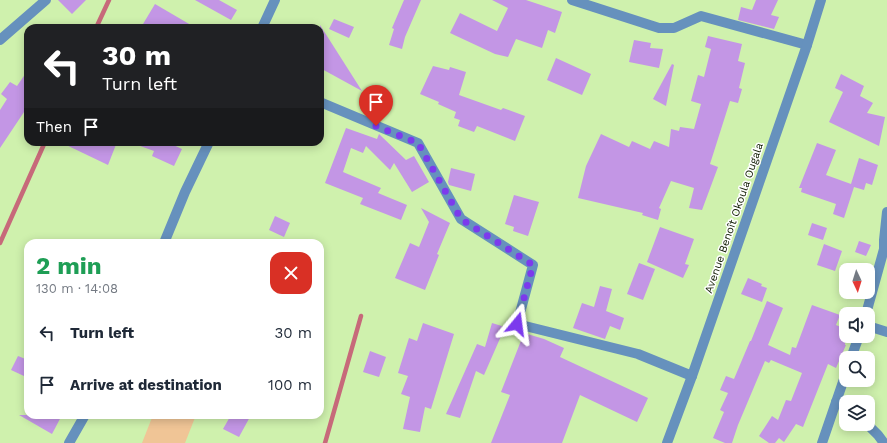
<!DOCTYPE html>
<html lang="en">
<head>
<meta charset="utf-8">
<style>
  body { margin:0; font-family:"Work Sans",sans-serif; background:#f2f2f3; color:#1f2937; height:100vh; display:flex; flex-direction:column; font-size:15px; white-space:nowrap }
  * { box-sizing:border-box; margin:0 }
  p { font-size:13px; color:#747a83 }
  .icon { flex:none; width:22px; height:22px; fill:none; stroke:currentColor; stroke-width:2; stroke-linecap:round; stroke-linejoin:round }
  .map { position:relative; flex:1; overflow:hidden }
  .sheet { position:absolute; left:24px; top:239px; width:300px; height:180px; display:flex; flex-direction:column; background:#fff; border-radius:12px; box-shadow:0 2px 10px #0003 }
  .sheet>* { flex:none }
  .banner { position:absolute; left:24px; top:24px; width:300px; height:122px; border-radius:12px; box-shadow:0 2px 10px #0003; background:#202124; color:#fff; overflow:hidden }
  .needle { width:26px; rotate:176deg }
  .controls { position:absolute; left:839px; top:263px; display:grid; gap:8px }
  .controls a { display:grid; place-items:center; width:36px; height:36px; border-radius:8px; background:#fff; box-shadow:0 2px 10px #0003; font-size:20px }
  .pin { position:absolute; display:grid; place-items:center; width:34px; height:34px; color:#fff; margin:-41px -17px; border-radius:50% 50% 50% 0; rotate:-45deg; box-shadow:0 0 4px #0007 }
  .pin .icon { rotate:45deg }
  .me { position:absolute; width:44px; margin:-22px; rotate:16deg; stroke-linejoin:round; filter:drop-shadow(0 0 3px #0008) }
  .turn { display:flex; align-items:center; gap:14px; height:84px; padding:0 12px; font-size:18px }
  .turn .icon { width:52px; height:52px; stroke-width:2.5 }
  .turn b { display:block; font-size:28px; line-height:34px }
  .then { display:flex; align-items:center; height:38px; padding:0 12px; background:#0003; gap:8px; font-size:15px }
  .round { display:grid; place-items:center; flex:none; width:42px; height:42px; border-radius:12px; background:#f2f2f3 }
  .summary { display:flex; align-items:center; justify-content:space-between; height:68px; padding:0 12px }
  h1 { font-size:24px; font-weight:700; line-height:30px; color:#1e9e55 }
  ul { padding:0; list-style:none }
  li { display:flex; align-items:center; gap:12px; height:52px; padding:0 12px }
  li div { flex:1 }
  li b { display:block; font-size:15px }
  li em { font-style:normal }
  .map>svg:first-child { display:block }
</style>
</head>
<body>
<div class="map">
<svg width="887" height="443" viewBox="0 0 887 443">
  <rect width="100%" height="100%" fill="#cff1ad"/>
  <polygon fill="#f0c596" points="153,415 196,415 185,443 142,443"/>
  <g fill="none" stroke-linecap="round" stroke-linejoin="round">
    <g stroke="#c7697a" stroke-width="4.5">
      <polyline points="96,28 109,0"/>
      <polyline points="0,243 45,142"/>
      <polyline points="325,443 361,316"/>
    </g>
  </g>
  <g fill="#c396e5">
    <polygon points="58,0 86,0 72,14"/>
    <polygon points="195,0 219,0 237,10 231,20"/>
    <polygon points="404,0 421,0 405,37 402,49 389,45 394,29 392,28"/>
    <polygon points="492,0 526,0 562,12 555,33 548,30 542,48 516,39 508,57 495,54 450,33 460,13 497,31 508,8"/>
    <polygon points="756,0 778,0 771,15 779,17 774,29 738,20 741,7 752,10"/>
    <polygon points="155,4 196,28 150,28 143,24"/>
    <polygon points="334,19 354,27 349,38 329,29"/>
    <polygon points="320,25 362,91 320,68"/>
    <polygon points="708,36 742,44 738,61 745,63 739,88 742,89 738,103 730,101 710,164 718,167 702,210 689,208 694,188 671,181 659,208 661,209 658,220 642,215 643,213 578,198 586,166 601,134 629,147 632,141 650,149 654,141 669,147 671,129 679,131 680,127 694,129 701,104 691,101 698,75 704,77 711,49 705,47"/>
    <polygon points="634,40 651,43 650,48 663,49 659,68 629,62"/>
    <polygon points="556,58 591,74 582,95 547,80"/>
    <polygon points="672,64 674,65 666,106 653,99"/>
    <polygon points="433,66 449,70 450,67 466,72 459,95 501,110 503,108 525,116 515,141 477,126 474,132 458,126 460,120 454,118 456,112 438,104 439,102 420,94"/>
    <polygon points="28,70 28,106 0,148 0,110 7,99 1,94 10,82 17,86"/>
    <polygon points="841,74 864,86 860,96 873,103 867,113 885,117 879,146 829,122 843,92 835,88"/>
    <polygon points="346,128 377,139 379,134 406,160 414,156 429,182 412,192 394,163 390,170 366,146 363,153 351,148 343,172 381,188 378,193 407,205 401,220 360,204 363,198 325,183"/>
    <polygon points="60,142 117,142 108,165"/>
    <polygon points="133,142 167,142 182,149 174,166 152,156 154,151 132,143"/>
    <polygon points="817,143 836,150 826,175 851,184 859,158 878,165 872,185 866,183 864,190 854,187 844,218 833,214 836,204 801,192 802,188 799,188"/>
    <polygon points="451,168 475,174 471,191 449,185 448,182"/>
    <polygon points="514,195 539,202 528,236 513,231 514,227 505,224"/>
    <polygon points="421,208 450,223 437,254 439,255 425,290 395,278 410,243 419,247 429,222"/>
    <polygon points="275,216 290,223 284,237 269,230"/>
    <polygon points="812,223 827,228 823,240 808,235"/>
    <polygon points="660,227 694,239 685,264 689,265 683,278 647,262"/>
    <polygon points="859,241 871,245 866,256 855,252"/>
    <polygon points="824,244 842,251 835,271 817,265"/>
    <polygon points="639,263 655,269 643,300 627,294"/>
    <polygon points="748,278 762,284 761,286 767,288 762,302 741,294"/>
    <polygon points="600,286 612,289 606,311 624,318 620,330 610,326 605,339 573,328 582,303 594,307"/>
    <polygon points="767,301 783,308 768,345 790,355 792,347 796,348 812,305 840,315 836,325 846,329 845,345 846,345 836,368 828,364 803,427 796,424 784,442 779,438 775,443 769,443 759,436 772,416 778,420 786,400 791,401 802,373 771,360 769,363 765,361 738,425 732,443 725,443 713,438 724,412 720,410 728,393 720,390 726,376 734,379 750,341 751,341"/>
    <polygon points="423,323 454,334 431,409 425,407 420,432 403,429 410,397 401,394 408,376 398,373 409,338 417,341"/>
    <polygon points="492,323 505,327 484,375 476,371 460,418 446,414 477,344 485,347"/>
    <polygon points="524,333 544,339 564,348 560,357 648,398 637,422 580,395 562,443 491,443 510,395 501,392"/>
    <polygon points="370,351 386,357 379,377 363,372"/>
    <polygon points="18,356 28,360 28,368 24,376 11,370"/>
    <polygon points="19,415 62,415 52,434"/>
    <polygon points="231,415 251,415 239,437 223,429"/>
  </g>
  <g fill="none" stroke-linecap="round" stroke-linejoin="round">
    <g stroke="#6691bd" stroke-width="10">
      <polyline points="572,0 659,28 674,28 701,16 807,45"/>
      <polyline points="262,28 275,0"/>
      <polyline points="0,40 46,0"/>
      <polyline points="320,102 418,143 461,219 533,265 517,324 638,354 692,376"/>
      <polyline points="164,243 185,192 209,142"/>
      <polyline points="866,314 884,249 884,240 887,212"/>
      <polyline points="868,326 887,332"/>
      <polyline points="851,358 859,336"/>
      <polyline points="836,402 846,407"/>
      <polyline points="867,424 878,435 884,443"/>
      <polyline points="69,443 85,415"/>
      <polyline points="822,443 846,373"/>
    </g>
    <polyline stroke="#6691bd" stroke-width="10" points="667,443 692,376 807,45 821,0"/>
  </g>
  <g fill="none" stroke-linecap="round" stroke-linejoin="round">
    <polyline stroke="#7c3aed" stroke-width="7" stroke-dasharray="0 12.6" points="376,126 418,143 461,219 533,265 517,324"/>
  </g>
  <g text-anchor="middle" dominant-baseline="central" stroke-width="3" stroke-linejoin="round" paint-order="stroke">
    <g font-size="11" fill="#111d03" stroke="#fff">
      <text transform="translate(734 218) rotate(-71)">Avenue Benoît Okoula Ougala</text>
    </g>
  </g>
</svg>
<div class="controls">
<a><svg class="needle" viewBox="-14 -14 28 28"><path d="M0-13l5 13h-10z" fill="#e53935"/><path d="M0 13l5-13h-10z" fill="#747a83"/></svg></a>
<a><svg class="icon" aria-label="sound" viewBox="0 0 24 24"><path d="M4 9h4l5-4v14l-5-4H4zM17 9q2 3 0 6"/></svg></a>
<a><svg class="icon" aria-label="search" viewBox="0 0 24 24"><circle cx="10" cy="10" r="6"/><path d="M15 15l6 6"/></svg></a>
<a><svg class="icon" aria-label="layers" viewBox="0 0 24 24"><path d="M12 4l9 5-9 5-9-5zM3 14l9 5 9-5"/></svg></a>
</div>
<div class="pin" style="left:376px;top:126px;background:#d93025"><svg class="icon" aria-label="arrive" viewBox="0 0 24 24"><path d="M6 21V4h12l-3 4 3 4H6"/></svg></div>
<svg class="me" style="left:517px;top:324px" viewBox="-20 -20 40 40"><path d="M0-17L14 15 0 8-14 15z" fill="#7c3aed" stroke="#fff" stroke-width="4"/></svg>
<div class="banner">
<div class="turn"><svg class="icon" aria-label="left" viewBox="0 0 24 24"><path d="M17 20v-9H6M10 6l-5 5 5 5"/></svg><div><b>30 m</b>Turn left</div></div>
<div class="then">Then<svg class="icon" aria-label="arrive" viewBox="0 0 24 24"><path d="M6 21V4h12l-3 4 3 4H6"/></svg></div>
</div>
<section class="sheet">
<div class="summary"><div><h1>2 min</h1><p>130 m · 14:08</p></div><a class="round" style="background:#d93025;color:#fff"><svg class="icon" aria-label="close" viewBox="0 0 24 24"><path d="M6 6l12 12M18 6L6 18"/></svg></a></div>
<ul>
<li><svg class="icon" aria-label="left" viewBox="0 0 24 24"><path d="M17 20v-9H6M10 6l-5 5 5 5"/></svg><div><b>Turn left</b></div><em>30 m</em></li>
<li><svg class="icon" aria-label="arrive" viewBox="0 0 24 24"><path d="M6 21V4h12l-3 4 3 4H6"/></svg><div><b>Arrive at destination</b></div><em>100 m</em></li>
</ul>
</section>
</div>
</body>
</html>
